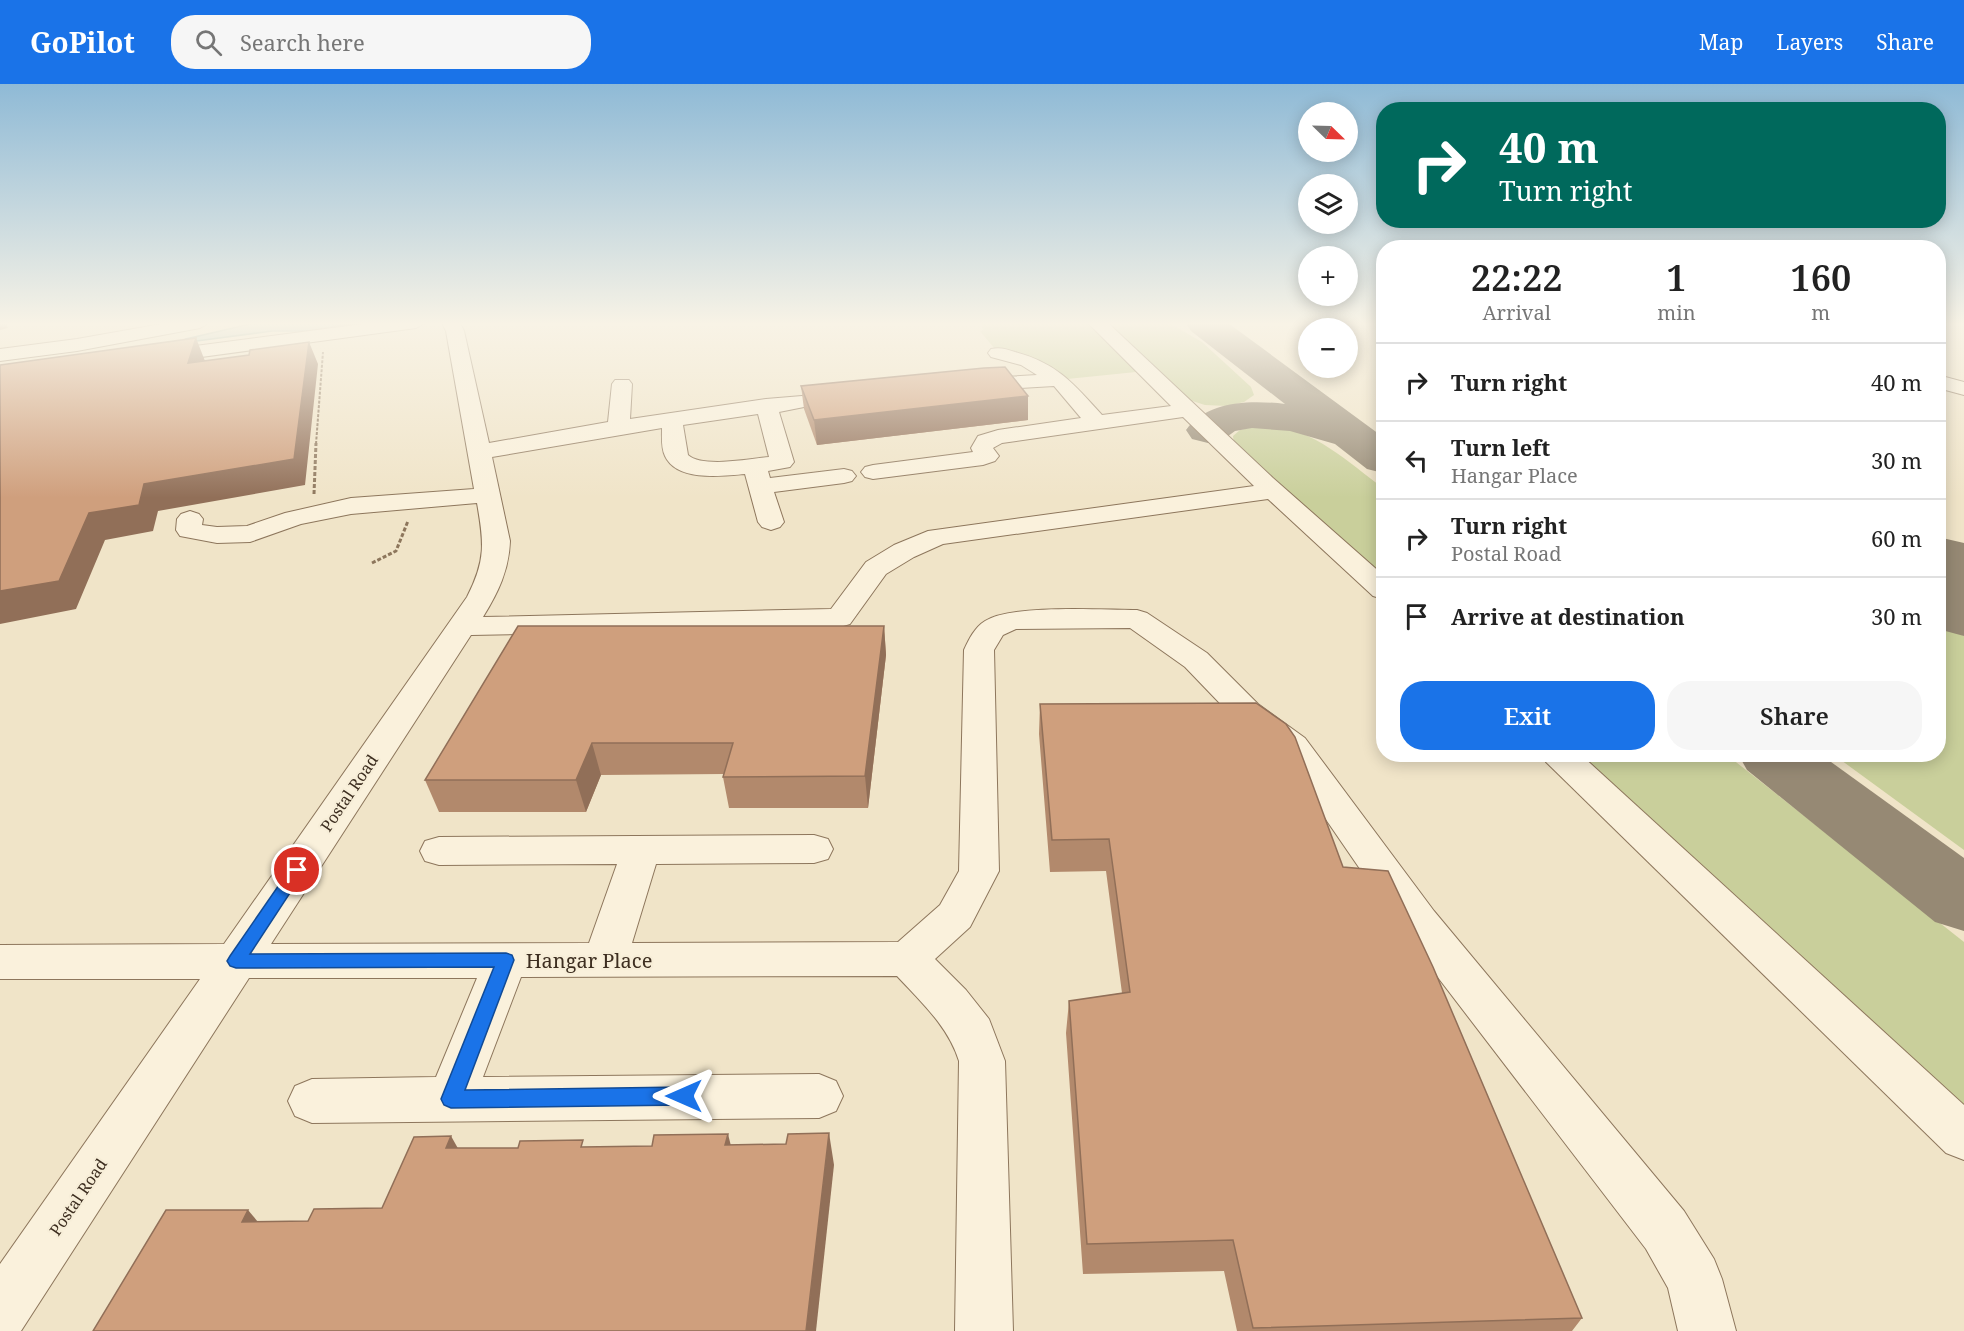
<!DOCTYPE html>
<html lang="en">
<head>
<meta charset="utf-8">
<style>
  body { margin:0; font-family:"Noto Serif",serif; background:#f6f6f6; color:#222; height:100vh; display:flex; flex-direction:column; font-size:22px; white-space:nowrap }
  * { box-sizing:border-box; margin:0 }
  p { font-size:20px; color:#767676 }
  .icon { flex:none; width:33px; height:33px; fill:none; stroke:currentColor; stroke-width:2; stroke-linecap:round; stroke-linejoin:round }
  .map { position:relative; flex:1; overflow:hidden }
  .drawer { position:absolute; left:1376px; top:156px; width:570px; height:522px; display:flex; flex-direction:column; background:#fff; border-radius:24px; box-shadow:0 3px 15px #0003 }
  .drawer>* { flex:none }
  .top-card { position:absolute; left:1376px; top:18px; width:570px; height:126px; border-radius:24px; box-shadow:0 3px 15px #0003; background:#00695c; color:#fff; overflow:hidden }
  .needle { width:39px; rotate:113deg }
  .buttons { position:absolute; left:1298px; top:18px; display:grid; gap:12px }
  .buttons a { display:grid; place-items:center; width:60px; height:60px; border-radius:50%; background:#fff; box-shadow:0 3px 15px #0003; font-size:30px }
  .pin { position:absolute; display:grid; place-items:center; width:51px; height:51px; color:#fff; margin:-26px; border:3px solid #fff; border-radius:50%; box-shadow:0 2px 6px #0007 }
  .me { position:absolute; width:66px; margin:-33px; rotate:270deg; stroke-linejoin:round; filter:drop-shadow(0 0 4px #0008) }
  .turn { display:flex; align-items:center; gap:21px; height:126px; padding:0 24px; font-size:27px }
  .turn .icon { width:78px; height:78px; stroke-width:2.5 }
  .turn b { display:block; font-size:42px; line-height:51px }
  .eta { display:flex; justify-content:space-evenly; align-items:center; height:102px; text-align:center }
  .eta b { font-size:36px; font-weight:600; line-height:42px }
  .cta { display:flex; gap:12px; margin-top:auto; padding:12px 24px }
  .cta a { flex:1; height:69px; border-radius:24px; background:#1a73e8; color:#fff; font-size:24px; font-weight:600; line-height:69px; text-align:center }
  .cta a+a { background:#f6f6f6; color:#222 }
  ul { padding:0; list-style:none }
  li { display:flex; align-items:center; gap:18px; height:78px; padding:0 24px; border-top:2px solid #e0e0e0 }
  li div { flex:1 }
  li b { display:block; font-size:22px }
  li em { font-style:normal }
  header { display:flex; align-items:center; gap:36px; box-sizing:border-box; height:84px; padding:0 30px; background:#1a73e8; color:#fff }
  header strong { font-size:28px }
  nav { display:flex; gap:33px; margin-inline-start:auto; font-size:21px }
  .search { width:420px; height:54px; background:#f6f6f6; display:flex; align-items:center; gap:15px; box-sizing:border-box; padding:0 21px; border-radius:24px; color:#767676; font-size:22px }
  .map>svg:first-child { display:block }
</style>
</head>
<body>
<header>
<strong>GoPilot</strong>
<div class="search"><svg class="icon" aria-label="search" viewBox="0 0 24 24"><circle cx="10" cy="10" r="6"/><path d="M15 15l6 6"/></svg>Search here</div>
<nav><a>Map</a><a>Layers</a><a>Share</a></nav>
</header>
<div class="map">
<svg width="1964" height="1247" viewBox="0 0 1964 1247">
  <rect width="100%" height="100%" fill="#f0e4c8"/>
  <g fill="#c9cf9b">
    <polygon points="981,239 1093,239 1120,265 1136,288 1067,295 994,264 980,247 983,246"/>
    <polygon points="1101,239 1169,239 1202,258 1251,303 1254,311 1244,318 1227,322 1205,321 1186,315"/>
    <path d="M1258,342c50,-3 87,34 125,62v96l-149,-140 -1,-8 7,-6z"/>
    <polygon points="1938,538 1964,552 1964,766 1834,671 1938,670"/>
    <polygon points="1565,671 1727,671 1964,858 1964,1044"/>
  </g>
  <polygon fill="#a9c4bc" stroke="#6f938a" stroke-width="1.5" points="254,239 355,239 309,247 272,247 189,258 186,255"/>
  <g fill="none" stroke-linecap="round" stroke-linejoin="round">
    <g fill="#968974" fill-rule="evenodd">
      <path d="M1186,239h42l155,114v36l-16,-4 -32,-25 -45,-13 -38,-3 -17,3 -11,8 -16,4 -16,-4 -6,-9c21,-30 66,-30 99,-26l-94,-73z"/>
      <polygon points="1738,670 1820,670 1964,774 1964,847 1935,838 1747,686"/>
    </g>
    <polygon fill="#968974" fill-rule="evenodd" points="1938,453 1964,459 1964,552 1938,545"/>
    <g stroke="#8d765c" stroke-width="2">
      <g id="minor">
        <polygon points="167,239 209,239 200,244 77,267 0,277 0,265 77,255"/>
        <polygon points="371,239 425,239 416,244 157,279 150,277 147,273 150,269 157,267"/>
        <path d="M442,239h18l4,8 25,112 119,-21 4,-38 3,-4h14l3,4 -2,35 136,-20 36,-3 7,2 4,4 -4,4 -30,6 15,50 -4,5 -22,4 2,7 74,-9 8,2 4,5 -4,5 -8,2 -70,9 10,30 -4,5 -9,3 -9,-3 -4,-5 -13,-48c-22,2 -68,8 -80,-18 -4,-8 -3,-19 -3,-28l-170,29 18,84c-1,29 -12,52 -27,76l348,-8 35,-47 28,-17 34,-14 326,-45 -71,-69 -181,26 -9,5 6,8 -4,5 -12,4 -110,14 -8,-2 -4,-5 4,-5 8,-2 100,-13 -2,-4 7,-12 20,-6 83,-12 -27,-32 -83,5 -7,-2 -3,-4 3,-4 7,-2 66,-4 -16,-10 -30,-8 -3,-4 3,-4c9,-2 15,0 24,3 42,11 59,32 87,63l69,-9 -83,-83h20l165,155 110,97v24l-10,-3 -105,-97 -325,45 -29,13 -28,17 -36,50 -10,3 -369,8 -200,309 318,-1 28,-79 -178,1 -14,-4 -5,-10 5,-10 14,-4 375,-2 14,4 5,10 -5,10 -14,4 -158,1 -24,79 266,-1 42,-37 19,-34 5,-221c5,-11 11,-23 21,-29 27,-17 117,-11 152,-11l10,3 60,40 51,51 47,34 129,173 250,300 30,48 8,20 14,52h-58l-10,-43 -22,-39 -242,-316 -123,-179 -47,-36 -49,-51 -55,-39 -114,1 -13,6 -9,15 5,221 -29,56 -35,32 31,31 23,29 16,42 8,270h-58l4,-270c-11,-35 -38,-59 -62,-85l-376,1 -38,100 336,-3 17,7 7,15 -7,15 -17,7 -507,5 -17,-7 -7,-15 7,-15 17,-7 124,-2 41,-99h-228l-228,353h-21v-67l200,-285h-200v-34l224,-1 243,-347c19,-37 17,-54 10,-94l-126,11 -50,10 -51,18 -33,1 -37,-7 -4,-6 1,-11 4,-5 9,-3 9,3 4,5 -1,6 15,2 30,-1 38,-13 66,-15 123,-9 -28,-158zM758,330l11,43c-19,2 -67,11 -81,-2l-5,-30z"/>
        <polygon points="1938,291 1964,298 1964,311 1938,304"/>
        <polygon points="1541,670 1580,670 1964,1021 1964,1076 1946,1069 1546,678"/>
      </g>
    </g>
    <polyline stroke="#8d765c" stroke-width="2" stroke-dasharray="3 1.5" stroke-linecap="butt" points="316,360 323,268"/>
    <g stroke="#8d765c" stroke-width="3" stroke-dasharray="4 2" stroke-linecap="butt">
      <polyline points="314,410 316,359"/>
      <polyline points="372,479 396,467 408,437"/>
    </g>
    <use href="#minor" fill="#faf1dc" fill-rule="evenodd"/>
  </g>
  <g fill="#b2896c">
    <polygon points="801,302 1028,312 1028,336 817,361 804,325"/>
    <polygon points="884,542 886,571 868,724 729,724 723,693 724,690 601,691 586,728 439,728 425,696"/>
    <polygon points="1040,620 1343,783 1582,1234 1572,1247 1237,1247 1224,1187 1083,1190 1066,949 1069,917 1122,909 1106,787 1050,788 1039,650"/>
  </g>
  <g fill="#916f58">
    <polygon points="0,239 6,239 8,244 0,246"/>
    <polygon points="196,254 205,277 188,279"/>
    <polygon points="309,258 318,280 305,401 158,427 153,447 105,456 76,525 0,540 0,507 89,429"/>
    <polygon points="1028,312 1028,336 817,361 814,336"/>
    <polygon points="884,542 886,571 868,724 865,692"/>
    <polygon points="592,659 601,691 586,728 576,696"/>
    <polygon points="829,1049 834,1081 816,1247 806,1247"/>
    <polygon points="728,1050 736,1082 725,1061"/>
    <polygon points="451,1052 469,1084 446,1064"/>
    <polygon points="248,1126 274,1157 242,1138"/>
  </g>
  <g fill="#cf9f7d" stroke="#916f58" stroke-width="1.5">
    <polygon points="196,254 188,279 249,271 250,266 309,258 294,375 144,400 139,421 89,429 59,497 0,507 0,281"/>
    <polygon points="1005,283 1028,312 814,336 801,302 984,284"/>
    <polygon points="518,542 884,542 865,692 723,693 733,659 592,659 576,696 425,696"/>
    <polygon points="1256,619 1286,640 1295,653 1343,783 1388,787 1433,883 1582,1234 1253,1244 1233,1156 1087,1160 1069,917 1130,908 1109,755 1052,756 1040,620"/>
    <polygon points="829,1049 806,1247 93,1247 166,1126 248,1126 242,1138 308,1137 314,1125 382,1124 414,1053 451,1052 446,1064 518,1064 520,1057 583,1056 581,1063 652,1062 654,1051 728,1050 725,1061 786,1060 788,1050"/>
  </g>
  <linearGradient id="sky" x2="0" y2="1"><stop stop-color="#8fbad6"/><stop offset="0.58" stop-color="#f8f3e6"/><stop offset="1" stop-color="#f8f3e6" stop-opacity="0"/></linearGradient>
  <rect width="1964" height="414" fill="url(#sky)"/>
  <polygon fill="#1a73e8" stroke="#114b97" stroke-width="1.5" points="297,780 303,782 305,786 250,870 506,869 512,871 514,876 465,1006 684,1003 691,1006 694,1012 691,1018 684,1021 451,1024 444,1021 441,1015 494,883 236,884 230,882 227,877 230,872 292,782"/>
  <g text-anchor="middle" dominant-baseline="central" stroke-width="4.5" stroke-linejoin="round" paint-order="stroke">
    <g font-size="16" fill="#3d2e20" stroke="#f7eed8">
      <text transform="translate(349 709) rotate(-56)">Postal Road</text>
      <text transform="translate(78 1113) rotate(-56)">Postal Road</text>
    </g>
    <g font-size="20" fill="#3d2e20" stroke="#f7eed8">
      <text x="589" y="876">Hangar Place</text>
    </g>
  </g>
</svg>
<div class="buttons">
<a><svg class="needle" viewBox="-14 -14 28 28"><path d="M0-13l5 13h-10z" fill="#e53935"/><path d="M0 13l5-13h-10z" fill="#767676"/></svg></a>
<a><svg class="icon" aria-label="layers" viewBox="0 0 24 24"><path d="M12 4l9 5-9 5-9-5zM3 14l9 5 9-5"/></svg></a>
<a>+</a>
<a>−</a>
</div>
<div class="pin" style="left:297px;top:786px;background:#d93025"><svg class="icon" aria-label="arrive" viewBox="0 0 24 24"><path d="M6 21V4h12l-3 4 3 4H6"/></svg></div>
<svg class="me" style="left:684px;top:1012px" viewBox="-20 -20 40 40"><path d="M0-17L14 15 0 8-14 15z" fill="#1a73e8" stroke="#fff" stroke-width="4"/></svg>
<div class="top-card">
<div class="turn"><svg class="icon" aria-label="right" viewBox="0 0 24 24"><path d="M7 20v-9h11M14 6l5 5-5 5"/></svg><div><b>40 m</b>Turn right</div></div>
</div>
<section class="drawer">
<div class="eta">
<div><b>22:22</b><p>Arrival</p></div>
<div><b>1</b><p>min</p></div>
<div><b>160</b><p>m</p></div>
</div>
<ul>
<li><svg class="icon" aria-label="right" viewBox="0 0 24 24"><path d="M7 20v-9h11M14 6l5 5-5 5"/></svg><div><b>Turn right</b></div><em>40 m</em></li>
<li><svg class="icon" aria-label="left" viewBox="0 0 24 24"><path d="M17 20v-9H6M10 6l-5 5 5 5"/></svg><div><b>Turn left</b><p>Hangar Place</p></div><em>30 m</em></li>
<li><svg class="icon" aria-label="right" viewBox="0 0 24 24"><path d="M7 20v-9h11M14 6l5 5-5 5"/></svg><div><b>Turn right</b><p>Postal Road</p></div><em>60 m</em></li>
<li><svg class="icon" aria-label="arrive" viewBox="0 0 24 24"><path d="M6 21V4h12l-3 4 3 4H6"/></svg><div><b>Arrive at destination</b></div><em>30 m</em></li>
</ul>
<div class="cta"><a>Exit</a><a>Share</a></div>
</section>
</div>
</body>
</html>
